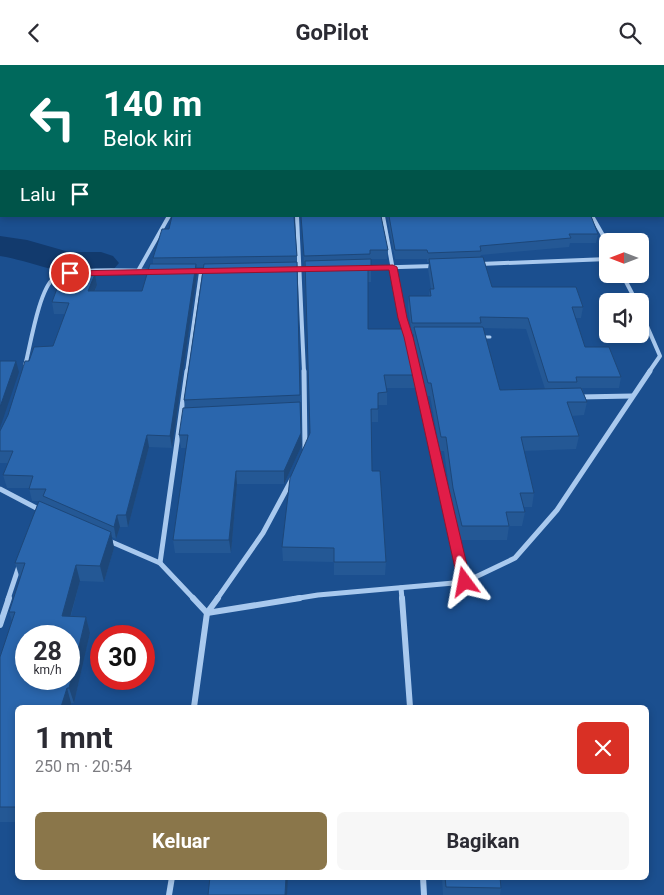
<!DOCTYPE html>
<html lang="id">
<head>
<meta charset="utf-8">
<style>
  body { margin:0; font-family:Roboto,sans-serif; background:#f7f7f7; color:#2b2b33; height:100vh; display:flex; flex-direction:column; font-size:19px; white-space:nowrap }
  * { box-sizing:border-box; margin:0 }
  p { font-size:16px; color:#7c7c81 }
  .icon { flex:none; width:28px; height:28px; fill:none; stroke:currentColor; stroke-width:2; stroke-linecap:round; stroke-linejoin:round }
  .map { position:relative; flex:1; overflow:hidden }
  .details { position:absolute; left:15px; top:640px; width:634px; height:175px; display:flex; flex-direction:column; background:#fff; border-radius:8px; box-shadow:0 2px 8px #0003 }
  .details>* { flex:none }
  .banner { position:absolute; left:0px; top:0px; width:665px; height:152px; box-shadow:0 2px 8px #0003; background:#00695c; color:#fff; overflow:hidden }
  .needle { width:32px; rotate:270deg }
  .fabs { position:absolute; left:599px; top:168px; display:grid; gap:10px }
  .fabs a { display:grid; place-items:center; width:50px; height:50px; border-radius:8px; background:#fff; box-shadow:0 2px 8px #0003; font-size:25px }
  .speed { position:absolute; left:15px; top:560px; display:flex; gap:10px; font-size:25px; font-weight:700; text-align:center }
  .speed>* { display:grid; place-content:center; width:65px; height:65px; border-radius:50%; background:#fff; box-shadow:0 2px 8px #0003; line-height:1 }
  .speed small { font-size:12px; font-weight:400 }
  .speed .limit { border:8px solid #d22; background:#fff; color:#111 }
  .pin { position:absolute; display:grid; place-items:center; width:42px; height:42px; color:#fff; margin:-21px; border:2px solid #fff; border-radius:50%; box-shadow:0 1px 5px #0007 }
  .me { position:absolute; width:55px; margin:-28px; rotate:347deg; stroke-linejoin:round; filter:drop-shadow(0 0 4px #0008) }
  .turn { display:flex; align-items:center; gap:18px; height:105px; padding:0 20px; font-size:22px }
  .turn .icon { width:65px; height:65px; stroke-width:2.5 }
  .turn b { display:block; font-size:35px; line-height:42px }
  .then { display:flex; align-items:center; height:48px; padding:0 20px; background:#0003; gap:10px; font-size:19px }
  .round { display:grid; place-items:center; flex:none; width:52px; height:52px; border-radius:8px; background:#f7f7f7 }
  .overview { display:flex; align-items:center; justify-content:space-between; height:85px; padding:0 20px }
  h1 { font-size:30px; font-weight:700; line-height:38px }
  .cta { display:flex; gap:10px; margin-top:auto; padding:10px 20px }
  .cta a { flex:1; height:58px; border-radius:8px; background:#8a764a; color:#fff; font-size:20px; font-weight:700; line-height:58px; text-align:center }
  .cta a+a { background:#f7f7f7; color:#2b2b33 }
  header { display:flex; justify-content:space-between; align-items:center; height:65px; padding:0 20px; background:#fff; font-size:22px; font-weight:700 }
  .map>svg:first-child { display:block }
</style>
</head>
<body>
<header><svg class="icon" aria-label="back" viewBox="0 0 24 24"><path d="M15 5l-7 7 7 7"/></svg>GoPilot<svg class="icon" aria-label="search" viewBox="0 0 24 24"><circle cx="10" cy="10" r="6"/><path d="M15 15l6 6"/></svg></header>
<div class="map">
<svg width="664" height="830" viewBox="0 0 664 830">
  <rect width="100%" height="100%" fill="#1b4f8f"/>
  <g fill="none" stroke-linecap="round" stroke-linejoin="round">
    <polygon fill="#123a6d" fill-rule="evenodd" points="0,128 1,129 1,140 0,140"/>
    <path fill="#123a6d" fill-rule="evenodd" d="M0,171l27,4 42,12h32l12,4 6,7 -6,7c-44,12 -71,-7 -113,-14z"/>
    <polyline stroke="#a9c9ee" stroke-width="3" points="481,272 490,272"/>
    <g stroke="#a9c9ee" stroke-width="4">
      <polyline points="297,151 304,307"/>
      <polyline points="383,151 402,253 409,272 417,307"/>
      <polyline points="592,151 608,179"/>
      <polyline points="480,199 608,194"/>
      <polyline points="365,203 434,201"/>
      <polyline points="293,205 312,204"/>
      <polyline points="138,206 169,151"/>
      <polyline points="190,207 209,207"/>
      <polyline points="622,209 636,236"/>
      <polyline points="640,245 660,291 649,307"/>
      <path d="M25,301c5,-19 14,-77 29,-88 14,-11 80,-7 100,-7"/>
      <polyline points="187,307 201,207"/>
    </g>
    <g stroke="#a9c9ee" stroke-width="5">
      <polyline points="304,306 305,383"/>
      <polyline points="417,306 465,517"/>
      <polyline points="580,332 632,331"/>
      <polyline points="0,424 42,446"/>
      <polyline points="107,475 160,498 194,534"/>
      <polyline points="160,498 187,306"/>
      <polyline points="401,523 402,534"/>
      <polyline points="8,534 19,501"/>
      <polyline points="217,534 263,468 292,414"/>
      <polyline points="293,534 318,530 465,517 515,493 557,445 650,306"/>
    </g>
    <g stroke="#a9c9ee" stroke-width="6">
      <polyline points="193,533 207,548 300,533"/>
      <polyline points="402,533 410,642"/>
      <polyline points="0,560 9,533"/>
      <polyline points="194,642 207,548 218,533"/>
      <polyline points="423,812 424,830"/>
      <polyline points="169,830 172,812"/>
    </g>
  </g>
  <g fill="#245895" fill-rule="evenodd">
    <polygon points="294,151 297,197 302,380 284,419 237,419 231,488 175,488 173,475 186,383 181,383 179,370 185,343 184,335 203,202 196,202 197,209 172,383 149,382 128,462 120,462 116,474 112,472 114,483 104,517 80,516 71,551 86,552 90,568 74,638 18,642 18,757 0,757 0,592 12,556 9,547 20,514 15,498 39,436 32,436 29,423 7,423 3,410 8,398 0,398 0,366 8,350 29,296 53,281 65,249 54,249 52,237 95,209 97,220 95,226 142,226 153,199 153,193 169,164"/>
    <polygon points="301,151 381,151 388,185 387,194 371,194 371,217 368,217 368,264 417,310 416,323 386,323 387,327 387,340 378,340 378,357 371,357 372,406 386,497 385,510 334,510 334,497 283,496 282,482 310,368 304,200"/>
    <path d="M387,151h204l7,18 -2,9h-26l-1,4 -88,8 -1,2 12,30 91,20 -2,11h-6l10,29 36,30 -2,11h-37l5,14 -3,13 -12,1 7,20 -3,13 -52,2 10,42 -2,14h-9l2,5 -3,14h-13l-2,14h-47l-9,-38 -7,-51h-4l-10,-55h-3l-13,-56v-6h-2l-4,-27 1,-11h20l1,-7h1l-3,-20 1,-7h-2v-3h-32zM483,263l43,1 19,60 -45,1z"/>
    <polygon points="442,812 500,812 501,823 500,830 443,830"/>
  </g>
  <g fill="#1d4779">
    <polygon points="1,29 1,42 0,44 0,30"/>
    <polygon points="1,96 1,112 0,114 0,98"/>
    <polygon points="196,199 197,209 172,383 170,371"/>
    <polygon points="95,209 97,220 90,237 88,226"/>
    <polygon points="16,296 19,307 0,363 0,342"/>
    <polygon points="301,368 302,380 284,419 284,406"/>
    <polygon points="147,370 149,382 128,462 126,450"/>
    <polygon points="236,406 237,419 231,488 229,475"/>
    <polygon points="117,450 120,462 116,474 114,462"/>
    <polygon points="111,467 114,483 104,517 100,501"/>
    <polygon points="76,500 80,516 66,567 62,551"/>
    <polygon points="86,552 90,568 74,638 69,623"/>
    <polygon points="67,623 71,638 70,642 61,642"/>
    <polygon points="286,812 288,812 287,830 285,830"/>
  </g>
  <g fill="#2a66ad" stroke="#1d4779" fill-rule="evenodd">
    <polygon points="213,0 423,0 424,1 214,1"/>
    <polygon points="0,5 1,5 1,29 0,30"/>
    <polygon points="0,82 1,82 1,96 0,98"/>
    <polygon points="172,151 294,151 297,191 153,193 162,164 169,164"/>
    <polygon points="301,151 381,151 388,185 370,185 370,189 304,191"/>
    <polygon points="389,151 591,151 598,169 569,169 571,173 480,181 481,186 428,188 427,185 395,185"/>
    <polygon points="483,192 492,222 576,222 583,242 572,242 585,282 609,282 621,312 576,312 577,317 548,317 528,253 480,252 481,258 412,258 409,231 431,231 430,224 434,224 429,194"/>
    <polygon points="371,194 371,205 368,205 368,264 407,264 417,310 384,310 387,327 378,328 378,344 371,344 372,406 380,406 386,497 334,497 334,483 282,482 290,413 310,368 305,196"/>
    <polygon points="297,197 300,330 184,335 204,199"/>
    <polygon points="150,199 196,199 170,371 147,370 126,450 117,450 114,462 43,431 46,424 29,424 33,411 3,410 13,386 0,386 0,366 8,350 25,296 29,296 34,282 53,281 69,238 52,237 62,210 95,209 88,226 142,226"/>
    <polygon points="414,262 483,262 500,325 581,323 587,337 567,337 579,371 521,372 534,428 520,428 525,447 506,447 509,461 462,461 453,423 446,372 441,372 431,318 428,318"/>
    <polygon points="0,296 16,296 0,342"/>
    <polygon points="300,337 301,368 284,406 236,406 229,475 173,475 188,370 179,370 183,343"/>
    <path d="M39,436l72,31 -11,34 -24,-1 -14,51 24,1 -17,71h-2l-6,19h-43v100h-18v-150l15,-45h-6l16,-49h-10zM26,571h43v43h-43z"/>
    <polygon points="210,812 286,812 285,830 208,830"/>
    <polygon points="445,812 500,812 501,823 446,822"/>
  </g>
  <polygon fill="#e11d48" stroke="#92132f" points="393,200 397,202 407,253 413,272 471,517 469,521 460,521 458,517 404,272 398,253 389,205 70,211 66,208 70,206"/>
</svg>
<div class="fabs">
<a><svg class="needle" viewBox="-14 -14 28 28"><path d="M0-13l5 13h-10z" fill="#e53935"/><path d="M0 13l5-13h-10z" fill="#7c7c81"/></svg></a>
<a><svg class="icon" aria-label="sound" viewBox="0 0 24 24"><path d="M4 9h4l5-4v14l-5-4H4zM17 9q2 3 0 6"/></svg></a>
</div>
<div class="speed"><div>28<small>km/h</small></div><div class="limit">30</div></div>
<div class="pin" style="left:70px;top:208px;background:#d93025"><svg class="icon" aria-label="arrive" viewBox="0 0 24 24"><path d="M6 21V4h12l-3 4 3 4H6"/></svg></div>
<svg class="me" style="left:465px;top:517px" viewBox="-20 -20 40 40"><path d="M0-17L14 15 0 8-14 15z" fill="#e11d48" stroke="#fff" stroke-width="4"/></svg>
<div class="banner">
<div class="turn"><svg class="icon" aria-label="left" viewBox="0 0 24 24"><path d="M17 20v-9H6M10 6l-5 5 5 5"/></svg><div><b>140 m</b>Belok kiri</div></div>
<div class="then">Lalu<svg class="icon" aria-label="arrive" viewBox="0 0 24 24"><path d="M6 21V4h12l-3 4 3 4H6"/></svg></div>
</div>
<section class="details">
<div class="overview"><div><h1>1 mnt</h1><p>250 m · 20:54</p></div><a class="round" style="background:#d93025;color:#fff"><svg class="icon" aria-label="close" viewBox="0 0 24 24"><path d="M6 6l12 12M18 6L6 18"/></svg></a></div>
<div class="cta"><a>Keluar</a><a>Bagikan</a></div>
</section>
</div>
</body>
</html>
